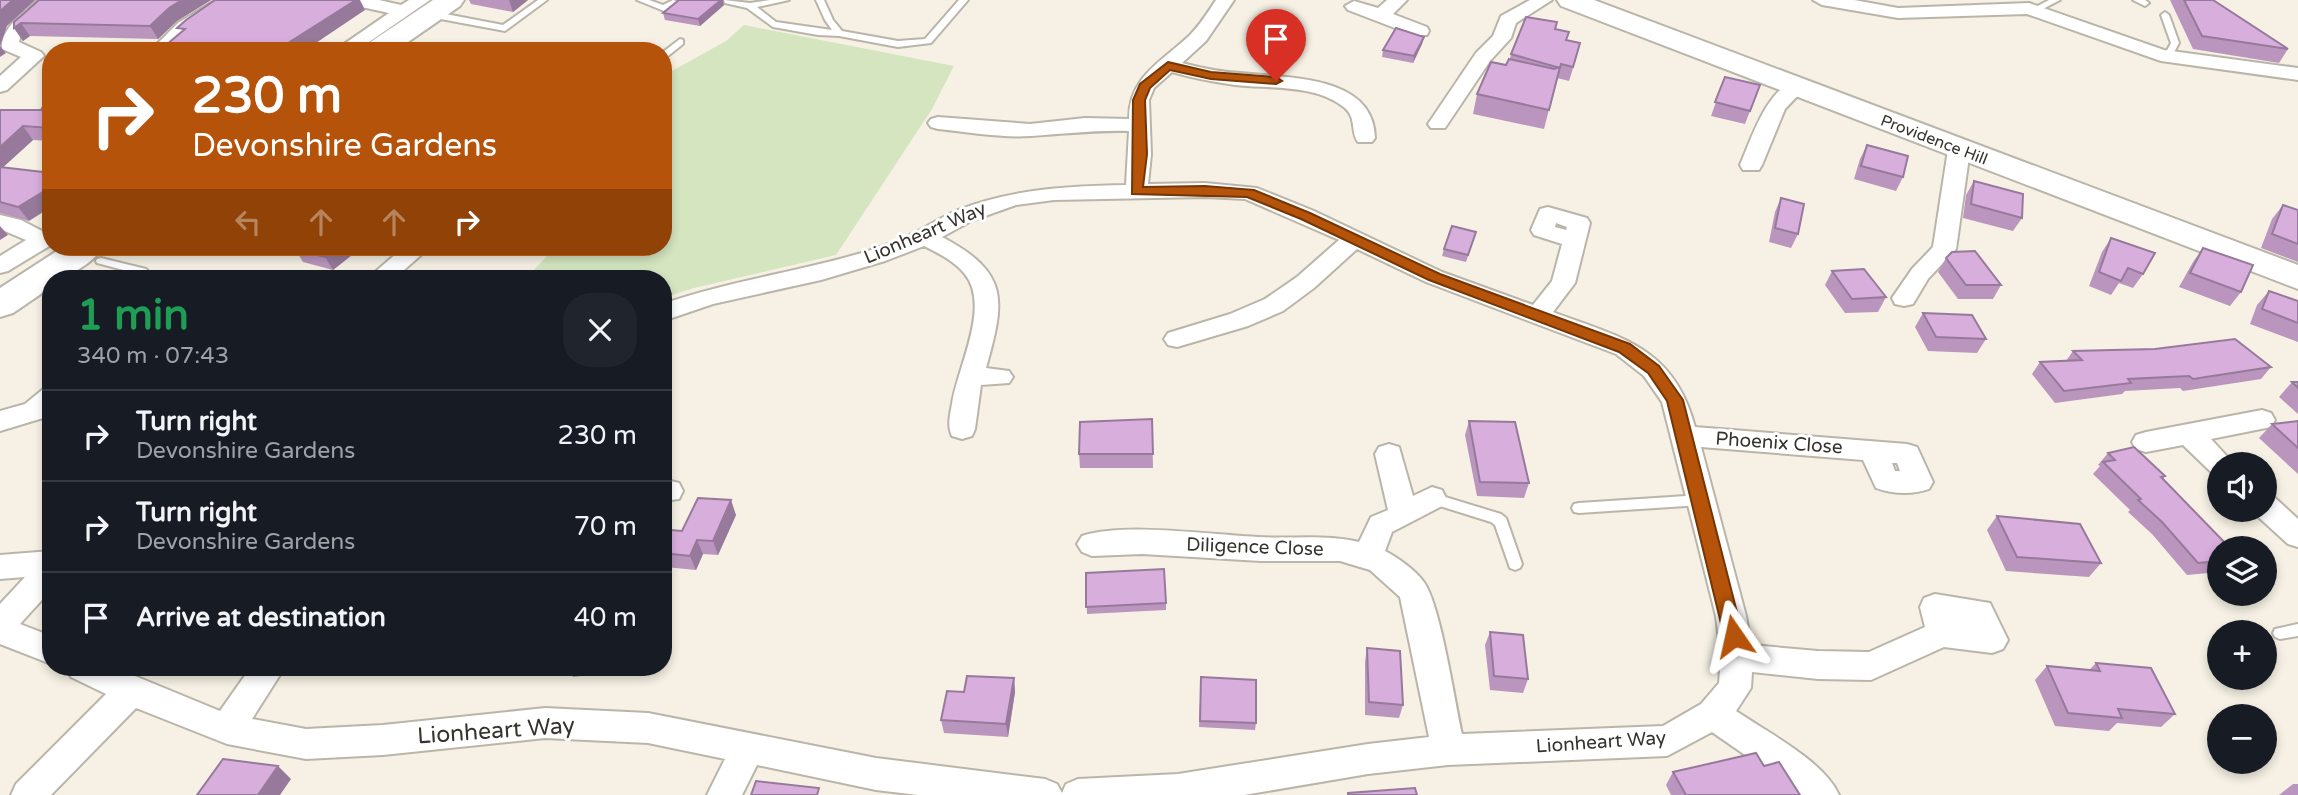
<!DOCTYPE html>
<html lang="en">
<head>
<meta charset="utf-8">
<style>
  body { margin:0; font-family:"Varela Round",sans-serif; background:#20242c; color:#f1f3f6; height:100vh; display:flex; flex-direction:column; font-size:26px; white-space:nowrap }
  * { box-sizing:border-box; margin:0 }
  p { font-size:23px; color:#9ea1a6 }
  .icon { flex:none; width:38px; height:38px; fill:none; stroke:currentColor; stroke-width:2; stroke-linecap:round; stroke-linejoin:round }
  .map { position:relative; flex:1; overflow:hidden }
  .details { position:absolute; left:42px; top:270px; width:630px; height:406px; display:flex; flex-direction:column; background:#171b24; border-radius:28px; box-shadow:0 4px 10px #0003 }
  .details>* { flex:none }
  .guide { position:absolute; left:42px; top:42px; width:630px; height:214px; border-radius:28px; box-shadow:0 4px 10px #0003; background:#b45309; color:#fff; overflow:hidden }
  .tools { position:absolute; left:2207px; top:452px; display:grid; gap:14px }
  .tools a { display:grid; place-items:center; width:70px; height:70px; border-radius:50%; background:#171b24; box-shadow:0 4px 10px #0003; font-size:35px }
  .pin { position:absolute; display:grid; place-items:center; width:60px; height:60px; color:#fff; margin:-72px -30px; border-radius:50% 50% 50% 0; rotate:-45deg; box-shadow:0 0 7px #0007 }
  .pin .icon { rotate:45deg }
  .me { position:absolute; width:77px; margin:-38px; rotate:349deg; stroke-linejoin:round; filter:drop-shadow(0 0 5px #0008) }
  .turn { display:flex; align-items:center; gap:24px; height:147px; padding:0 35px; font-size:32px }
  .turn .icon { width:91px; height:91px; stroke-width:2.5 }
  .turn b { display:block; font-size:49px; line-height:60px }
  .lanes { display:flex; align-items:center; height:66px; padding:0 35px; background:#0003; justify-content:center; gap:35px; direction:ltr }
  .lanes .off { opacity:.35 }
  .round { display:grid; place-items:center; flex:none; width:74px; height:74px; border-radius:28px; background:#20242c }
  .overview { display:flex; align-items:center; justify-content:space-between; height:119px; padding:0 35px }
  h1 { font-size:42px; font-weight:700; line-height:52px; color:#1e9e55 }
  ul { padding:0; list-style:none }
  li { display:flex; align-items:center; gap:21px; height:91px; padding:0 35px; border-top:2px solid #363941 }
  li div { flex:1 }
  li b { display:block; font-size:26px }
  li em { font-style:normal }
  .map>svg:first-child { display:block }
</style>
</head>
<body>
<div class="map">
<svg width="2298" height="795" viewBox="0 0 2298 795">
  <rect width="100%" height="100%" fill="#f6f1e4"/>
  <polygon fill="#d4e5c0" points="744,25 954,66 932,109 836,255 694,288 663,298 663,278 526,278 556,247 663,247 663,76 726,41"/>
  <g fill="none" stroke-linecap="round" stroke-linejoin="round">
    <g stroke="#bab5a9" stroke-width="4">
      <g id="lane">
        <polygon points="538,0 547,0 505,31 430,17 426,14 430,11 503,25"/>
        <polygon points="637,0 649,0 663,5 673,0 679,2 664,11"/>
        <polygon points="724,0 750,3 770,0 789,0 757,7 776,22 832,30 825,20 816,0 824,0 833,20 842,31 898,41 925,39 959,0 968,0 931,43 898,47 839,36 818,35 773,27 747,8 725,3"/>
        <polygon points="2049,0 2060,0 2037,12 2030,10"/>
        <polygon points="2133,0 2145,0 2149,3 2145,6"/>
        <polygon points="2165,12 2169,15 2179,43 2171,58 2168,59 2164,56 2171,43 2161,15"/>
        <polygon points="680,39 683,40 683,44 663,60 663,52"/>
        <polygon points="101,258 146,269 148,271 143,278 132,278 135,273 97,263 96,261 97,259"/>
        <polygon points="1432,493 1501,514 1506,518 1522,564 1520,568 1515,570 1510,568 1495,525 1491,522 1427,502 1425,498 1427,494"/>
        <polygon points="1701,495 1706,496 1708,500 1706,504 1701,505 1579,513 1574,512 1572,508 1574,504 1579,503"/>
        <polygon points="2298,624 2298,636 2280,639 2275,637 2273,633 2275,629"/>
      </g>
    </g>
    <g stroke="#bab5a9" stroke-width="4">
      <g id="street">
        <path d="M38,0h20l-37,34 -2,8 22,10 3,4 -37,34 -7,2v-16l21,-19 -19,-8c-2,-20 23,-38 36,-49z"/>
        <polygon points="216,0 237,0 192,31 170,51 150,51 178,23"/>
        <polygon points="345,0 379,0 401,5 409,0 430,0 356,51 334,51 389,13 348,4"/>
        <path d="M1216,0h18l-28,41 -24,22c19,5 38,9 58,10 46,5 134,1 135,65l-3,4h-14c-8,-11 -1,-23 -13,-34 -29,-24 -74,-19 -110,-23 -21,-3 -42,-7 -63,-13l-18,16 -5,12 2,54 -3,30 57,-1 52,5 57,23 128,61 91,33 19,-24 10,-37 -28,-9 -3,-5 9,-21 8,-2 39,11 3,5 -15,60 -22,29c69,26 121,35 142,115l212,17 10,3 16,35 -4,7c-16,6 -37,5 -53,-1l-13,-28 -162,-13 45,169 5,29 67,6 51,1 56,-25 -5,-20 4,-9 11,-4 55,9 18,37 -5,9 -11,4 -48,-6 -73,33 -53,-1 -66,-7 -1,16 -15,23c31,21 88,50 103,84h-41l-11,-11 -75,-52 -45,24 -219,9 -80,9 -124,21h-326l-42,-5 -119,-25 -15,30h-35l18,-36 -77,-16 -103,-5 -162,17 -77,4 -79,-15 -91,-36 -85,87h-40l5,-11 90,-90 -35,-17 -5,-10h47l107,44 31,-44h34l-33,52 54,10 77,-4 162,-17 103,5 228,45 169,21 12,5 5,9 4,-9 12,-5 100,-5 190,-30 61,-7 -29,-140 -30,-27 -30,-9h-79l-119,-7 -50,2 -10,-4 -5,-8 5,-8c42,-14 129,-1 176,1 34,2 68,-3 101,5l12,-25 17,-7 -13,-56 4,-7 10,-3 10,3 14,49 19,-9 10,3 4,8 -4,8 -50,26 -7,19c12,6 30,19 38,30 17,20 32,123 39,153l201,-8 38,-22 18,-21 2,-26 -5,-41 -54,-214 -18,-26 -28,-22 -190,-72 -69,-33 -43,39 -31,23 -35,15 -71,21 -9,-2 -4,-6 4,-6 62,-19 35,-15 32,-22 42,-37 -94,-41 -40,-2 -151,3 -38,5 -45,16 -29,16c68,36 63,63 44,131l23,3 4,6 -4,6 -28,2 -6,44 -3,7 -10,3 -10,-3c-5,-10 -2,-21 0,-32 5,-36 40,-99 12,-131 -10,-12 -26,-20 -40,-27l-39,15 -64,19 -108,24 -50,17v-17c66,-23 135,-32 202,-52 18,-6 38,-13 55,-22 12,-6 25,-15 38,-20 55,-21 109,-24 168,-25l3,-54c-35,-1 -64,3 -98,5 -31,2 -62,-4 -93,-7l-7,-2 -3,-4 3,-4 7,-2 92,7 55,-6 44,1c0,-43 33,-57 61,-84 10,-10 18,-23 26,-35zM1556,223l11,4 -1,3 -11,-3zM1892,463h5l3,8h-5z"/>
        <polygon points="1387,0 1407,0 1393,14 1427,27 1429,31 1427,35 1413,35 1348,10 1345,6 1354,1 1378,8"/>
        <polygon points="1530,0 1552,0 1516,23 1511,38 1490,61 1445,128 1431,128 1428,124 1476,53 1493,36 1501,16"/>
        <polygon points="1813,0 1854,0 1898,8 2029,3 2164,50 2298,68 2298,80 2161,61 2027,14 1898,18 1822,5"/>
        <path d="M1796,81l7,2 3,4 -21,22 -23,56 -3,5h-16l-3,-5c11,-25 27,-77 56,-84z"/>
        <polygon points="1959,144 1966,146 1970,150 1956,249 1928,279 1913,304 1904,306 1895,304 1892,298 1912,269 1933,247 1948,150 1952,146"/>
        <polygon points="0,215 21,220 42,231 51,228 51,245 8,271 0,273 0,256 26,240 0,229"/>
        <polygon points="404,247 430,247 395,278 368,278"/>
        <polygon points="51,388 51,412 43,418 0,431 0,411 25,404 42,390"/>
        <polygon points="2262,410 2271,413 2275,420 2271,427 2211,439 2234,464 2219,464 2219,474 2210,471 2183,445 2146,452 2136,449 2132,442 2136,435 2146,432"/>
        <polygon points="663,479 679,483 683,491 679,499 663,501"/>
        <polygon points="2264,494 2274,497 2298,519 2298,547 2288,544 2254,513 2252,509 2264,509"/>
        <polygon points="51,551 51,590 20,624 51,636 51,664 0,644 0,604 25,577 0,579 0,555"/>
      </g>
    </g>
    <g stroke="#bab5a9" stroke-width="4">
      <g id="primary">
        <polygon points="433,0 464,0 460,6 395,51 362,51 366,45"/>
        <polygon points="1557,0 1594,0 2298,265 2298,289 1561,6"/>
        <path d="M63,247h40c-10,16 -34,31 -52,31v9l-38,26 -13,4v-29z"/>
      </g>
    </g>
    <use href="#lane" fill="#fff" fill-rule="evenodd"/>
    <use href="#street" fill="#fff" fill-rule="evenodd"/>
    <use href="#primary" fill="#fff" fill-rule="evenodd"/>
  </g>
  <g fill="#ba96be">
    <polygon points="39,0 211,0 177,21 158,39 30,36 23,41 14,28"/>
    <polygon points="469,0 528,0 513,12 471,4"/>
    <polygon points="2170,0 2213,0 2288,49 2279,63 2193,49"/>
    <polygon points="724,5 700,26 665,20 663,13"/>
    <polygon points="1557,22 1556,29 1567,40 1577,56 1569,81 1557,78 1544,129 1473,114 1477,94 1506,65 1510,59 1511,54"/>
    <polygon points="1422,44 1413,63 1382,57 1383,50"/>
    <polygon points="1725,77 1760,85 1745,124 1711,116"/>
    <polygon points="51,105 51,141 33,140 3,167 29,221 0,213 0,110 41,110"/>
    <polygon points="1867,145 1903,177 1896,191 1854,179 1860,159"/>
    <polygon points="1974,181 2022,218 2013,231 1963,218 1966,195"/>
    <polygon points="1781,198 1798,234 1791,248 1769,242 1775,212"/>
    <polygon points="2283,205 2298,210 2298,262 2261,248 2272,219"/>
    <polygon points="2111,238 2143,274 2133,288 2119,283 2111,295 2089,286 2102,252"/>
    <polygon points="1474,239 1466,262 1442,256 1444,249"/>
    <polygon points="299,247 362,247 333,270 303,262 295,249"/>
    <polygon points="457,247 499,247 490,255"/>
    <polygon points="2203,248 2241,292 2230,306 2179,287 2193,262"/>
    <polygon points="1946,258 2001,285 1993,299 1958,299 1938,272"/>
    <polygon points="1832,271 1886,297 1878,312 1845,313 1825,285"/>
    <polygon points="2269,291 2298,301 2298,342 2250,324 2257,305"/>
    <polygon points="1923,313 1986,339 1977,353 1928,351 1915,327"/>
    <polygon points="2073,351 2271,367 2261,379 2183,391 2180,388 2125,391 2122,394 2055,403 2032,374 2040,362 2066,361"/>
    <polygon points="2292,382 2298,382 2298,414 2279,397"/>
    <polygon points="1152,419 1153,468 1080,468 1079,454"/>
    <polygon points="1469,421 1529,483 1524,498 1477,496 1465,435"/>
    <polygon points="2298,421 2298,474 2259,438 2272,424"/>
    <polygon points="2108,453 2165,476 2163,479 2219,548 2219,572 2187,575 2152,534 2128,512 2130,510 2093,474 2100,466 2098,465"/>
    <polygon points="736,515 718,555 703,554 696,570 665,567 663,562 663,545 682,531"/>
    <polygon points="1997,516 2101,563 2089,577 2006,571 1987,530"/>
    <polygon points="1086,573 1166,603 1166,610 1087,614"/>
    <polygon points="1490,632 1528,679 1523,693 1490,690 1485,645"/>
    <polygon points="1367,648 1403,705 1399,718 1365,715 1365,662"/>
    <polygon points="2096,663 2175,714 2161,727 2117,723 2109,731 2055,726 2035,680 2047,666 2089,670"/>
    <polygon points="567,667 609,667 608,673 573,677"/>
    <polygon points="1201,677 1256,723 1255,730 1199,727"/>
    <polygon points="1014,678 1015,692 1008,737 944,733 941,720 964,692"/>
    <polygon points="1673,772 1800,795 1671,795 1666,785"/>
    <polygon points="2293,784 2298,784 2298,795 2279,795"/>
  </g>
  <g fill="#977a9b">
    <polygon points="13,0 35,0 7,26 0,46 6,53 0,57 0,11"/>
    <polygon points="182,0 211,0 177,21 158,39 150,26 169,8"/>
    <polygon points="356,0 360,0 365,10 304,51 283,51 282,47"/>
    <polygon points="509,0 528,0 513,12"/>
    <polygon points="721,0 723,0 724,5 700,26 698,19"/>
    <polygon points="21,23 30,36 23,41 14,28"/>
    <polygon points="1424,37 1422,44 1413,63 1414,56"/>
    <polygon points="23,126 33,140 0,170 0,147"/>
    <polygon points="51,187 51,207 29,221 18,207"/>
    <polygon points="0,226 8,235 0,240"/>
    <polygon points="339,247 362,247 333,270 325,257"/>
    <polygon points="486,247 499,247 490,255"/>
    <polygon points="731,500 736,515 718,555 713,541"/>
    <polygon points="697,540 703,554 696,570 690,556"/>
    <polygon points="604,667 609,667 608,673"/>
    <polygon points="1014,678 1015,692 1008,737 1006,724"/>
    <polygon points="278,766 291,779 280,795 258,795"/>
  </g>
  <g fill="#d8aedd" stroke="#977a9b" stroke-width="2">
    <polygon points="0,0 13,0 0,11"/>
    <polygon points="39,0 182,0 169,8 150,26 21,23 14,28 14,22"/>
    <polygon points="215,0 356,0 282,47 296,51 159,51 185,29 177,28 186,20"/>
    <polygon points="679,0 721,0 698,19 663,13"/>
    <polygon points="2184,0 2213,0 2288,49 2202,36"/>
    <polygon points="1526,17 1557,22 1555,29 1569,32 1566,40 1580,43 1573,67 1561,64 1560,68 1511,54"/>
    <polygon points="1396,28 1424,37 1414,56 1383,50"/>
    <polygon points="1509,59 1554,69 1560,67 1549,110 1477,94 1491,62 1506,65"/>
    <polygon points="1725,77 1760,85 1750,111 1715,102"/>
    <polygon points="44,105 51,105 51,128 23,126 0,147 0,110 41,110"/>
    <polygon points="1867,145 1908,156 1903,177 1861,166"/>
    <polygon points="0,167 51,173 51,187 18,207 0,202"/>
    <polygon points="1974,181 2023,194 2022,218 1971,204"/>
    <polygon points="1781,198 1804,204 1798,234 1775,228"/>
    <polygon points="2283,205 2298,210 2298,244 2272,234"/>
    <polygon points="1452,226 1476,232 1468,255 1444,249"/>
    <polygon points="2111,238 2155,253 2143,274 2128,268 2121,281 2099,272"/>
    <polygon points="299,247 339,247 325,257 295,249"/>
    <polygon points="2203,248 2253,265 2241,292 2190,273"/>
    <polygon points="1975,251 2001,285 1966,285 1946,258 1952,252"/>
    <polygon points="1864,269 1886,297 1852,299 1832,271"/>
    <polygon points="2269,291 2298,301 2298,323 2262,309"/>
    <polygon points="1923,313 1972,315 1986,339 1936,337"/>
    <polygon points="2235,339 2271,367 2193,379 2189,376 2128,379 2131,383 2064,391 2040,362 2082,360 2073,351 2155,349"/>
    <polygon points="2292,382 2298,382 2298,388"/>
    <polygon points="1152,419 1153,454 1079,454 1080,422"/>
    <polygon points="1469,421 1515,422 1529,483 1480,482"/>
    <polygon points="2298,421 2298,448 2272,424"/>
    <polygon points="2134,447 2165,476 2161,477 2230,548 2219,548 2219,561 2198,563 2162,522 2138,500 2141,499 2103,462 2115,460 2108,453"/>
    <polygon points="698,498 731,500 713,541 697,540 690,556 663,553 663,545 671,530 682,531"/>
    <polygon points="1997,516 2080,524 2101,563 2017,557"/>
    <polygon points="1164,569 1166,603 1086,607 1086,573"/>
    <polygon points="1490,632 1523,635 1528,679 1494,676"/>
    <polygon points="1367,648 1400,651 1403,705 1369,702"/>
    <polygon points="2096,663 2151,668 2175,714 2118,709 2122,718 2068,713 2047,666 2100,671"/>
    <polygon points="967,676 1014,678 1006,724 941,720 947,691 964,692"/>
    <polygon points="1201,677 1256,680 1256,723 1200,721"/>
    <polygon points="1756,753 1764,766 1779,762 1800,795 1686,795 1673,772"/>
    <polygon points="223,759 278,766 258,795 197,795"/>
    <polygon points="756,781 819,788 817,795 751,795"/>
    <polygon points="1415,788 1417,795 1348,795 1348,793"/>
  </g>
  <polygon fill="#b45309" stroke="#753606" stroke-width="2" points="1168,62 1211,72 1276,77 1282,81 1276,84 1211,79 1170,70 1150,88 1145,100 1147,154 1143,187 1205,186 1254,190 1310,213 1440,274 1630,344 1659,366 1683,400 1743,636 1741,642 1734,644 1727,642 1724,636 1667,401 1648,373 1619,352 1429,280 1301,219 1247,197 1132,194 1133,100 1140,84"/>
  <g text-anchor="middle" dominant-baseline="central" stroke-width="6" stroke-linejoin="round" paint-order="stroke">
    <g font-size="16" fill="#35332e" stroke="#fff">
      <text transform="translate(1934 140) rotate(21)">Providence Hill</text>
    </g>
    <g font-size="19" fill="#35332e" stroke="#fff">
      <text transform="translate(925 233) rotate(-23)">Lionheart Way</text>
      <text transform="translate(1779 443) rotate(4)">Phoenix Close</text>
      <text transform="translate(1255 547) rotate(2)">Diligence Close</text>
      <text transform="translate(1601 742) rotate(-4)">Lionheart Way</text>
    </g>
    <g font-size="23" fill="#35332e" stroke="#fff">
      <text transform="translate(496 731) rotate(-4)">Lionheart Way</text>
    </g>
  </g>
</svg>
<div class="tools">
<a><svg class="icon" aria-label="sound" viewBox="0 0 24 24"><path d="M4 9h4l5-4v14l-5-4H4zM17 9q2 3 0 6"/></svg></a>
<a><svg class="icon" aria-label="layers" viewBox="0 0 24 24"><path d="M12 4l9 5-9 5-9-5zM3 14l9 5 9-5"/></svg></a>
<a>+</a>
<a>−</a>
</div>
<div class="pin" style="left:1276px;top:81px;background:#d93025"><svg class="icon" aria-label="arrive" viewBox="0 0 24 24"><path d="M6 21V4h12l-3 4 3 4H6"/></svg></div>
<svg class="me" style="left:1734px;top:636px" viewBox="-20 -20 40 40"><path d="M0-17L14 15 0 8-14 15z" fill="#b45309" stroke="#fff" stroke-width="4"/></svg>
<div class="guide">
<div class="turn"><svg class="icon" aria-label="right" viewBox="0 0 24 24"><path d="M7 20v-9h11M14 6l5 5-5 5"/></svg><div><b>230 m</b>Devonshire Gardens</div></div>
<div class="lanes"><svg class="icon off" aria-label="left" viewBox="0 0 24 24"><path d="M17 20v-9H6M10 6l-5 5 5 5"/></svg><svg class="icon off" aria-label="ahead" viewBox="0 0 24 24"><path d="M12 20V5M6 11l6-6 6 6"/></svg><svg class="icon off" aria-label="ahead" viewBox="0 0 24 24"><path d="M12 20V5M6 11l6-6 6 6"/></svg><svg class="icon" aria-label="right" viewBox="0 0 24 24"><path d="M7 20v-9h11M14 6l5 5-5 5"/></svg></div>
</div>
<section class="details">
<div class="overview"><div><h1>1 min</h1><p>340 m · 07:43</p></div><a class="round"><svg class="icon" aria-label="close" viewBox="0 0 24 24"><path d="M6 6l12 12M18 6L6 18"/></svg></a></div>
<ul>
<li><svg class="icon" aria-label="right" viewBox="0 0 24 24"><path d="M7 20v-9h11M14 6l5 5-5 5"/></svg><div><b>Turn right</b><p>Devonshire Gardens</p></div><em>230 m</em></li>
<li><svg class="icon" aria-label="right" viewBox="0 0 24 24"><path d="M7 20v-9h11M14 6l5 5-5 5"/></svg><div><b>Turn right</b><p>Devonshire Gardens</p></div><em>70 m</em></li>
<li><svg class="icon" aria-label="arrive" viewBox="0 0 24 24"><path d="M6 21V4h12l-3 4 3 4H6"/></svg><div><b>Arrive at destination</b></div><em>40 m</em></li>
</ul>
</section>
</div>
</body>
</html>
